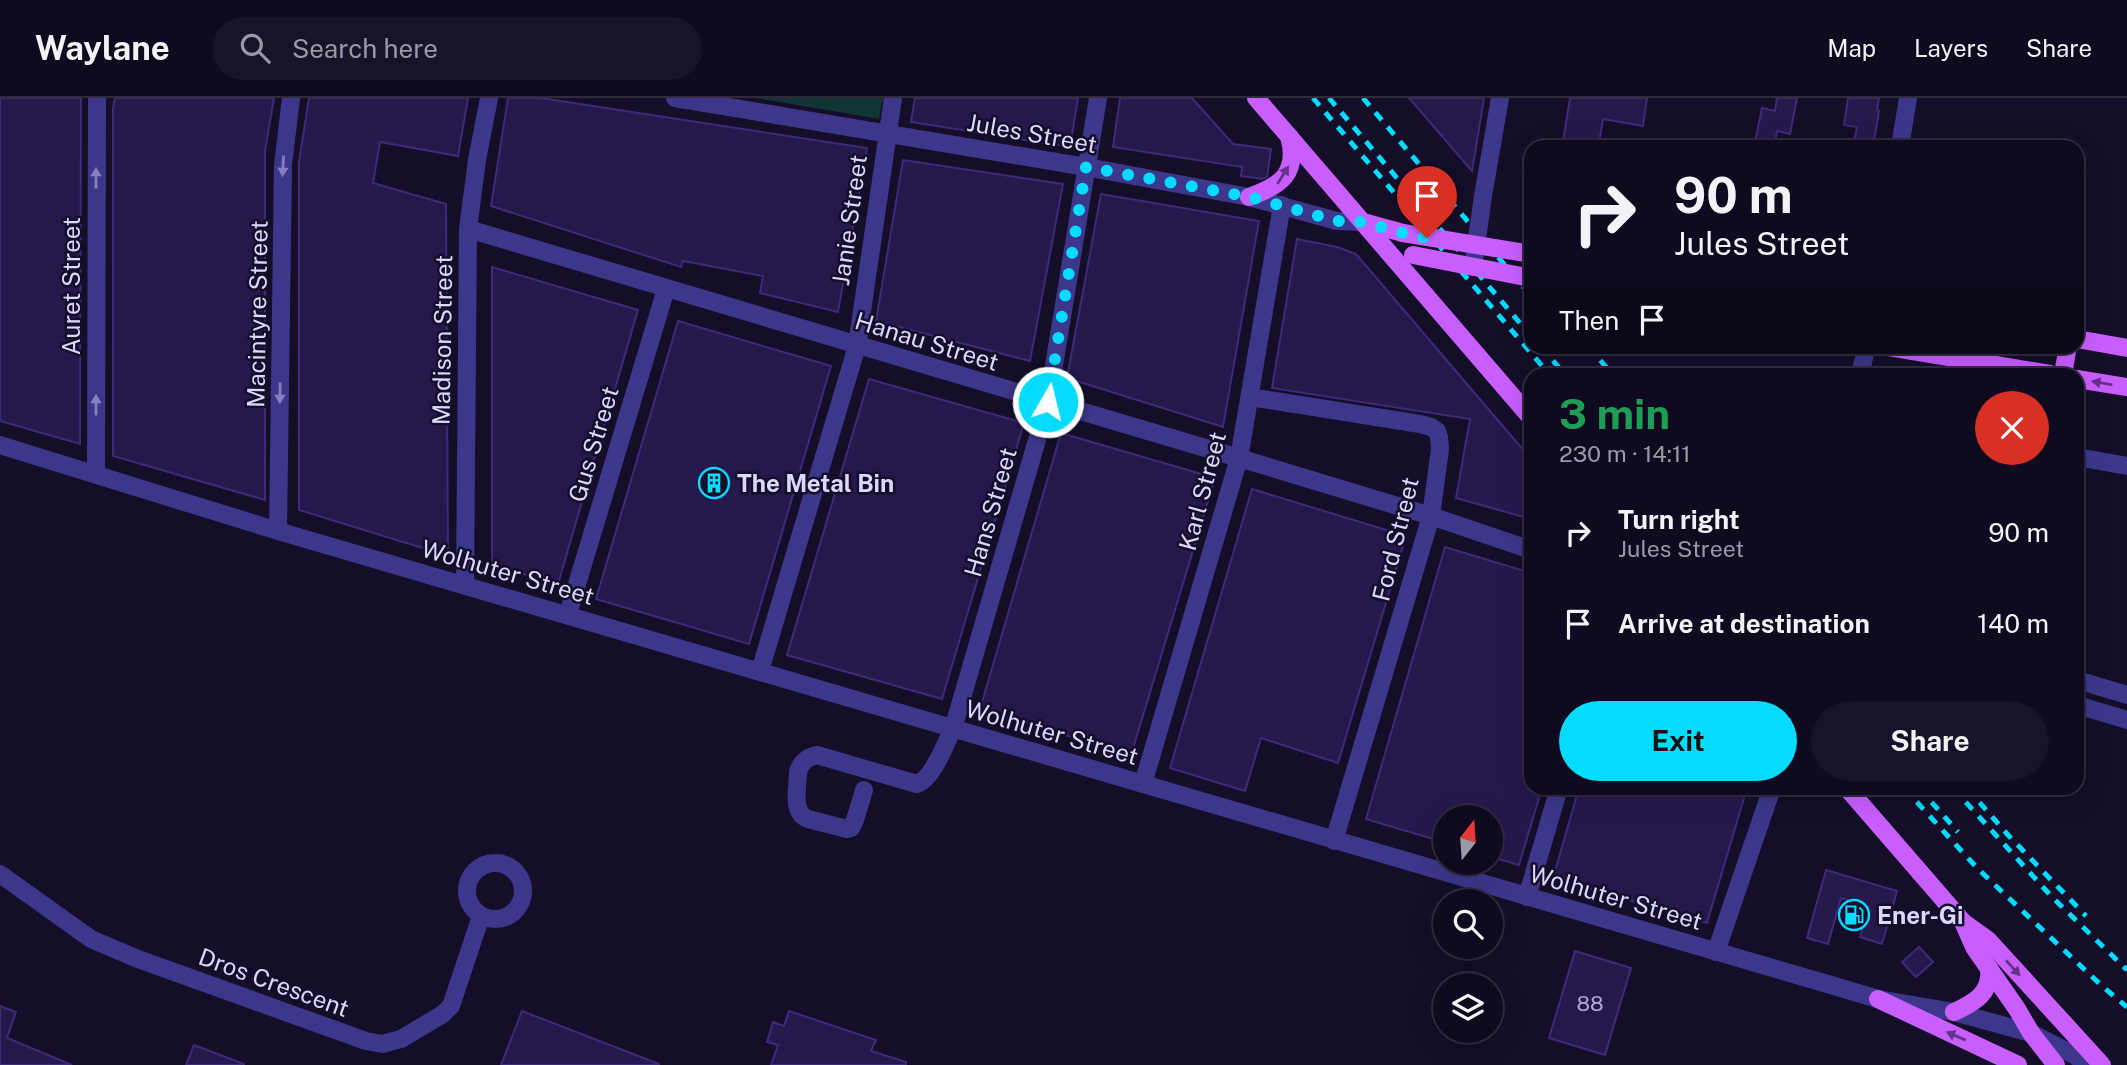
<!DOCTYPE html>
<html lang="en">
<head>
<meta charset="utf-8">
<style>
  body { margin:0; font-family:"Public Sans",sans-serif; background:#181328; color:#f1f3f6; height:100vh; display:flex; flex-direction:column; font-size:26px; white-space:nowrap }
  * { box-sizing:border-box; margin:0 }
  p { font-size:23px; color:#9b9aa4 }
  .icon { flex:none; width:38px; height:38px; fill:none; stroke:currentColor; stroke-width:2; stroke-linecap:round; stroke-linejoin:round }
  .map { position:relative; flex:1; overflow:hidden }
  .details { position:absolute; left:1524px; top:270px; width:560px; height:427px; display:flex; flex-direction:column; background:#0f0a1f; border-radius:21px; box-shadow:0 7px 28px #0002,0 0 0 2px #2f2b3d }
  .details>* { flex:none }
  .banner { position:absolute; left:1524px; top:42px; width:560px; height:214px; border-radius:21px; box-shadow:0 7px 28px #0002,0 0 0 2px #2f2b3d; background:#0f0a1f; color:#f1f3f6; overflow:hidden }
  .needle { width:46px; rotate:17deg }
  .fabs { position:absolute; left:1433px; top:707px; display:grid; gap:14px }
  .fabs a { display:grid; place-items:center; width:70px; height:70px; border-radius:50%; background:#0f0a1f; box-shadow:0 7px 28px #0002,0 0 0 2px #2f2b3d; font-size:35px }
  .pin { position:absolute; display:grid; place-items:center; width:60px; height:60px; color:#fff; margin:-72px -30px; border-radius:50% 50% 50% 0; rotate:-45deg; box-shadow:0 0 7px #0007 }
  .pin .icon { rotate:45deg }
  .me { position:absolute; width:77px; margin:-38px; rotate:8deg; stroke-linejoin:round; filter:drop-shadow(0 0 5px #0008) }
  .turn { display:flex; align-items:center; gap:24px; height:147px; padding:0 35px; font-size:32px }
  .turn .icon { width:91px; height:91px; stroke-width:2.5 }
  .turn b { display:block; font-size:49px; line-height:60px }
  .then { display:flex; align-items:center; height:66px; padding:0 35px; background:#0003; gap:14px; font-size:26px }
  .round { display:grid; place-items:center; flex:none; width:74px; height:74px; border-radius:37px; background:#181328 }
  .headline { display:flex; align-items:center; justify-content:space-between; height:119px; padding:0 35px }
  h1 { font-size:42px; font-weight:700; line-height:52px; color:#1e9e55 }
  .cta { display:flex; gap:14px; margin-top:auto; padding:14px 35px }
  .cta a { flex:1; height:80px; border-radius:42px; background:#03dcff; color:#111; font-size:28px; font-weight:700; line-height:80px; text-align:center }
  .cta a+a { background:#181328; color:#f1f3f6 }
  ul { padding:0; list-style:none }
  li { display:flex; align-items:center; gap:21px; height:91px; padding:0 35px }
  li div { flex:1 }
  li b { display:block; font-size:26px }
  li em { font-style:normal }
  header { display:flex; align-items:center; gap:42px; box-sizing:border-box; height:98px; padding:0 35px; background:#0f0a1f; border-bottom:2px solid #2f2b3d }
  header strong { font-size:33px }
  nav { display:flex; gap:38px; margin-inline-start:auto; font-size:24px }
  .search { width:490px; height:63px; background:#181328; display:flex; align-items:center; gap:18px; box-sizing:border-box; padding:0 24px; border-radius:38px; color:#9b9aa4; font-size:26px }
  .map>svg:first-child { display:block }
</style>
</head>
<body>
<header>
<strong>Waylane</strong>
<div class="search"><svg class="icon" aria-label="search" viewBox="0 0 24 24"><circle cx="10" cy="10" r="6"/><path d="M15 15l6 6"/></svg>Search here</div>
<nav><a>Map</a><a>Layers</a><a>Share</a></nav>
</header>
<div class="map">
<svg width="2127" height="967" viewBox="0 0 2127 967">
  <rect width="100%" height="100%" fill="#140e29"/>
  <polygon fill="#113434" points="756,0 883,0 879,21"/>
  <g fill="#25194c" stroke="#3d2a79" stroke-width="2">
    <polygon points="0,0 81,0 80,346 0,323"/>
    <polygon points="115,0 274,0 265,53 265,402 113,358 113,10"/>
    <polygon points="309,0 468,0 458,58 380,44 373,85 446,106 448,458 299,412 299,64"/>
    <polygon points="508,0 541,0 867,50 838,214 760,195 763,178 683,163 681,169 491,108"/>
    <polygon points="915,0 1078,0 1070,49 911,24"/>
    <polygon points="1120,0 1192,0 1233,46 1271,51 1267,79 1262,81 1241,78 1242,69 1113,49"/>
    <polygon points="1409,0 1484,0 1472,73"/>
    <polygon points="1570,0 1647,0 1643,28 1603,21 1599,45 1583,42 1582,49 1562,49"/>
    <polygon points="1777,0 1797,0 1790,36 1777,33 1774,48 1755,44 1762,10 1775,13"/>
    <polygon points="1848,0 1879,0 1877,12 1879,13 1873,49 1853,49 1857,29 1844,27"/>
    <polygon points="903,62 1063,86 1030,263 876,223"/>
    <polygon points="1101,96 1259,123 1223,329 1067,280"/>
    <polygon points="1297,141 1337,149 1356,156 1531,361 1531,421 1456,400 1470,321 1272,290"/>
    <polygon points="492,169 638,212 558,486 492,467"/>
    <polygon points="678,223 831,268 749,546 596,501"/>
    <polygon points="869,281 1024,325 942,601 787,557"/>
    <polygon points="1061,335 1215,380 1131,657 980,611"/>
    <polygon points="1252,391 1406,438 1338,665 1261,640 1245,693 1170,670"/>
    <polygon points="1445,449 1531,475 1531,690 1542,690 1519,767 1491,759 1491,719 1446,719 1446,745 1366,721"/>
    <polygon points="1579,690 1747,690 1707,825 1553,780"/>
    <polygon points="1826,772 1897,793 1882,846 1860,839 1869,809 1841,800 1828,846 1807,840"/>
    <polygon points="1919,849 1933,864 1916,879 1902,864"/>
    <polygon points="1575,853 1631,870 1605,957 1549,940"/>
    <polygon points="0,908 16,914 7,940 72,967 0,967"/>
    <polygon points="522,913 659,966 659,967 501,967"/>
    <polygon points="789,913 876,942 871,953 906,964 906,967 771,967 778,947 767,944 773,924 784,928"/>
    <polygon points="194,947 244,966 244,967 186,967"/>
  </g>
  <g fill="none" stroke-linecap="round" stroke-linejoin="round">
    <g stroke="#3d378b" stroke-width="18">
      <polyline points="675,0 1086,69 1249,99 1337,123 1363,124"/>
      <polyline points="1900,49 1908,0"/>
      <polyline points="1483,98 1500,0"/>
      <polyline points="468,131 1239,360 1431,418 1531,452"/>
      <polyline points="1860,276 1867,248"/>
      <polyline points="1250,299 1420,326 1431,329 1437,333 1439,339 1440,351 1431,418 1334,743"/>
      <polyline points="0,347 278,433 1831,887 1878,901 1954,914 2031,935 2074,957 2088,967"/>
      <polyline points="2077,359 2127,368"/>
      <polyline points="96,375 97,0"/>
      <polyline points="278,433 283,67 291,0"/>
      <polyline points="465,487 468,131 477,62 489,0"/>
      <polyline points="568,516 666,191"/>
      <polyline points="760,573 857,248 893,0"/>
      <polyline points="2077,582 2127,597"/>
      <polyline points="2077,607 2127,622"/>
      <polyline points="1143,686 1239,360 1282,107"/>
      <path d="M864,692l-9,30 -4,8 -4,1 -39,-10c-17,-6 -10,-32 -10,-47 3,-10 9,-15 19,-17l100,29c16,-5 28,-40 36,-55l95,-327 50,-304"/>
      <circle cx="495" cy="793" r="28"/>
      <polyline points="0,776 91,841 138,861 366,943 382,946 401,941 443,916 451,908 481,818"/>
      <polyline points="1527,799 1559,690"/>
      <polyline points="1716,854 1772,690"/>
    </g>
    <g stroke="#c95eff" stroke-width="18">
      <polyline points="1256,0 1531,320"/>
      <path d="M1249,99c32,-11 50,-24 40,-61"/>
      <polyline points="1363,124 1403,135"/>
      <polyline points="2077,241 2127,250"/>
      <polyline points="1883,248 2050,276"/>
      <polyline points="2063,276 2068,248"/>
      <polyline points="2077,281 2127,289"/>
      <polyline points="1847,690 1963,824 1988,842 2102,967"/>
      <polyline points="1963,824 1974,849 2017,911 2031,935 2056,967"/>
      <polyline points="1878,901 2018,967"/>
      <path d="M1954,914c20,-9 38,-19 35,-44"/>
    </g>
    <g stroke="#03dcff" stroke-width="5" stroke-dasharray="10 9" stroke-linecap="butt">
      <polyline points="1313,0 1549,276"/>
      <polyline points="1329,0 1531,238"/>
      <polyline points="1363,0 1531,198"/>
      <polyline points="1541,248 1564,276"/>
      <polyline points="1588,248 1612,276"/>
      <polyline points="1904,690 1978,771 2102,888 2127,909"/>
      <polyline points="1919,690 1958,734"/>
      <polyline points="1953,690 2052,799 2127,872"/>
      <polyline points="1967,690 2008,737 2086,818"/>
    </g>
    <polyline stroke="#3d378b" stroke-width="18" points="1473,169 1483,98"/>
    <g stroke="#c95eff" stroke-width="18">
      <polyline points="1403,135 1531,156"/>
      <polyline points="1413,157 1531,180"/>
    </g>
  </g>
  <defs><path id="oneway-solid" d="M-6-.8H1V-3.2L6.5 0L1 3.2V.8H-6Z" transform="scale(1.75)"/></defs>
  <g fill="#857fbf">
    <use href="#oneway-solid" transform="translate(283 68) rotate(93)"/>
    <use href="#oneway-solid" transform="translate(96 80) rotate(-90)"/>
    <use href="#oneway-solid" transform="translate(280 295) rotate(91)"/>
    <use href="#oneway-solid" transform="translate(96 307) rotate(-90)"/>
  </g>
  <g fill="#653289">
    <use href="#oneway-solid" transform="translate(1283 77) rotate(-58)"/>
    <use href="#oneway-solid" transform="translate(2102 285) rotate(-170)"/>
    <use href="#oneway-solid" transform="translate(2013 870) rotate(48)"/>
    <use href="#oneway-solid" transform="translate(1956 938) rotate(-157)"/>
  </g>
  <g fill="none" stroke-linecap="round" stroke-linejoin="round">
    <polyline stroke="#03dcff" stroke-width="12" stroke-dasharray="0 21.6" points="1048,304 1086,69 1250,99 1337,123 1363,124 1403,135 1427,140"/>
  </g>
  <defs>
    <g id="building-ring" transform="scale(1.575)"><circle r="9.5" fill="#140e29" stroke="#03dcff" stroke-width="1.5"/><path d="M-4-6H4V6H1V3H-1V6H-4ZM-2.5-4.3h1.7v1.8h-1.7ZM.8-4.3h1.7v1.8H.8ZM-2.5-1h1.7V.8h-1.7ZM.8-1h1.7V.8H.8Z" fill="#03dcff"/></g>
    <g id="fuel-ring" transform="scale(1.575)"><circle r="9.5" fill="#140e29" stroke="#03dcff" stroke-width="1.5"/><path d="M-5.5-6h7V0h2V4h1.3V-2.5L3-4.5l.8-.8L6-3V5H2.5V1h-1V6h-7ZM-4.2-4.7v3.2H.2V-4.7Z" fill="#03dcff"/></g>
  </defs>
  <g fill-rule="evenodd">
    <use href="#building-ring" x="714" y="385"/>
    <use href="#fuel-ring" x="1854" y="817"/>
  </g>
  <g text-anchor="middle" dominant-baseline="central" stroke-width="5" stroke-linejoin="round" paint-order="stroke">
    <g font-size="21" fill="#afa8d2">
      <text x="1590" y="905">88</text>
    </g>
    <g font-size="24" fill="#ddd7ff" stroke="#140e29">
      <text transform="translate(1032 35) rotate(10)">Jules Street</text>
      <text transform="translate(849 122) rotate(-82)">Janie Street</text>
      <text transform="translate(71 188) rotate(-90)">Auret Street</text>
      <text transform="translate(257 216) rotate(-89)">Macintyre Street</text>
      <text transform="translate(442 242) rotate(-89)">Madison Street</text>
      <text transform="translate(927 243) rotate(17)">Hanau Street</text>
      <text transform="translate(593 346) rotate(-73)">Gus Street</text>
      <text transform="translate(1202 393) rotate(-75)">Karl Street</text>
      <text transform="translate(990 414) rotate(-74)">Hans Street</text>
      <text transform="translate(1395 441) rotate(-76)">Ford Street</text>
      <text transform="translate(508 474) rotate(16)">Wolhuter Street</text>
      <text transform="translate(1052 634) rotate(16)">Wolhuter Street</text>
      <text transform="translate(1616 799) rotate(16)">Wolhuter Street</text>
      <text transform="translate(274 884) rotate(20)">Dros Crescent</text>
    </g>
    <g font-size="24" font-weight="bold" fill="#ddd7ff" stroke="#140e29" text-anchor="start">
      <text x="737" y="385">The Metal Bin</text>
      <text x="1877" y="817">Ener-Gi</text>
    </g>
  </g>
</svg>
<div class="fabs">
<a><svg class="needle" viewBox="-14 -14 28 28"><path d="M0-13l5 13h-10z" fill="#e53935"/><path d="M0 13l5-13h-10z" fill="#9b9aa4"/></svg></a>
<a><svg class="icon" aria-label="search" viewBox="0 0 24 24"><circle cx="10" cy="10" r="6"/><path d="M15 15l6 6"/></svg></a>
<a><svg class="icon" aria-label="layers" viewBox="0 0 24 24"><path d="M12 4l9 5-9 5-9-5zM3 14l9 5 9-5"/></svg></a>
</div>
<div class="pin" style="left:1427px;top:140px;background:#d93025"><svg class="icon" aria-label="arrive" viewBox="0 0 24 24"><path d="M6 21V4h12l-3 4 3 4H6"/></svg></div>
<svg class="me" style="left:1048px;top:304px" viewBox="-20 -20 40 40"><circle r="17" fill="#03dcff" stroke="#fff" stroke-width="3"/><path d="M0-11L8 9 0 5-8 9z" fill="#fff"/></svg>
<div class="banner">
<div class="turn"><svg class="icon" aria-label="right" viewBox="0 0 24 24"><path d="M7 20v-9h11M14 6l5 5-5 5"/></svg><div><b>90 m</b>Jules Street</div></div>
<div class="then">Then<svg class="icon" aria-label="arrive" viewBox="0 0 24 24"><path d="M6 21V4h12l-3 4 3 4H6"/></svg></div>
</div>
<section class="details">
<div class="headline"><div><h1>3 min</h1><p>230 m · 14:11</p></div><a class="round" style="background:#d93025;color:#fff"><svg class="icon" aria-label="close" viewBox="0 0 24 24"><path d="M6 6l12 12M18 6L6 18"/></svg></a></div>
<ul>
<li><svg class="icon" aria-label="right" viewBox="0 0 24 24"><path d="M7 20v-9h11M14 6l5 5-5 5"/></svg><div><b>Turn right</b><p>Jules Street</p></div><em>90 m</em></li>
<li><svg class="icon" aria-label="arrive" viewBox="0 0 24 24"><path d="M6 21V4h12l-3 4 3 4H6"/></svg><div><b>Arrive at destination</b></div><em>140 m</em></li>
</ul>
<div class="cta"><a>Exit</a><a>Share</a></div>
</section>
</div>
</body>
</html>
